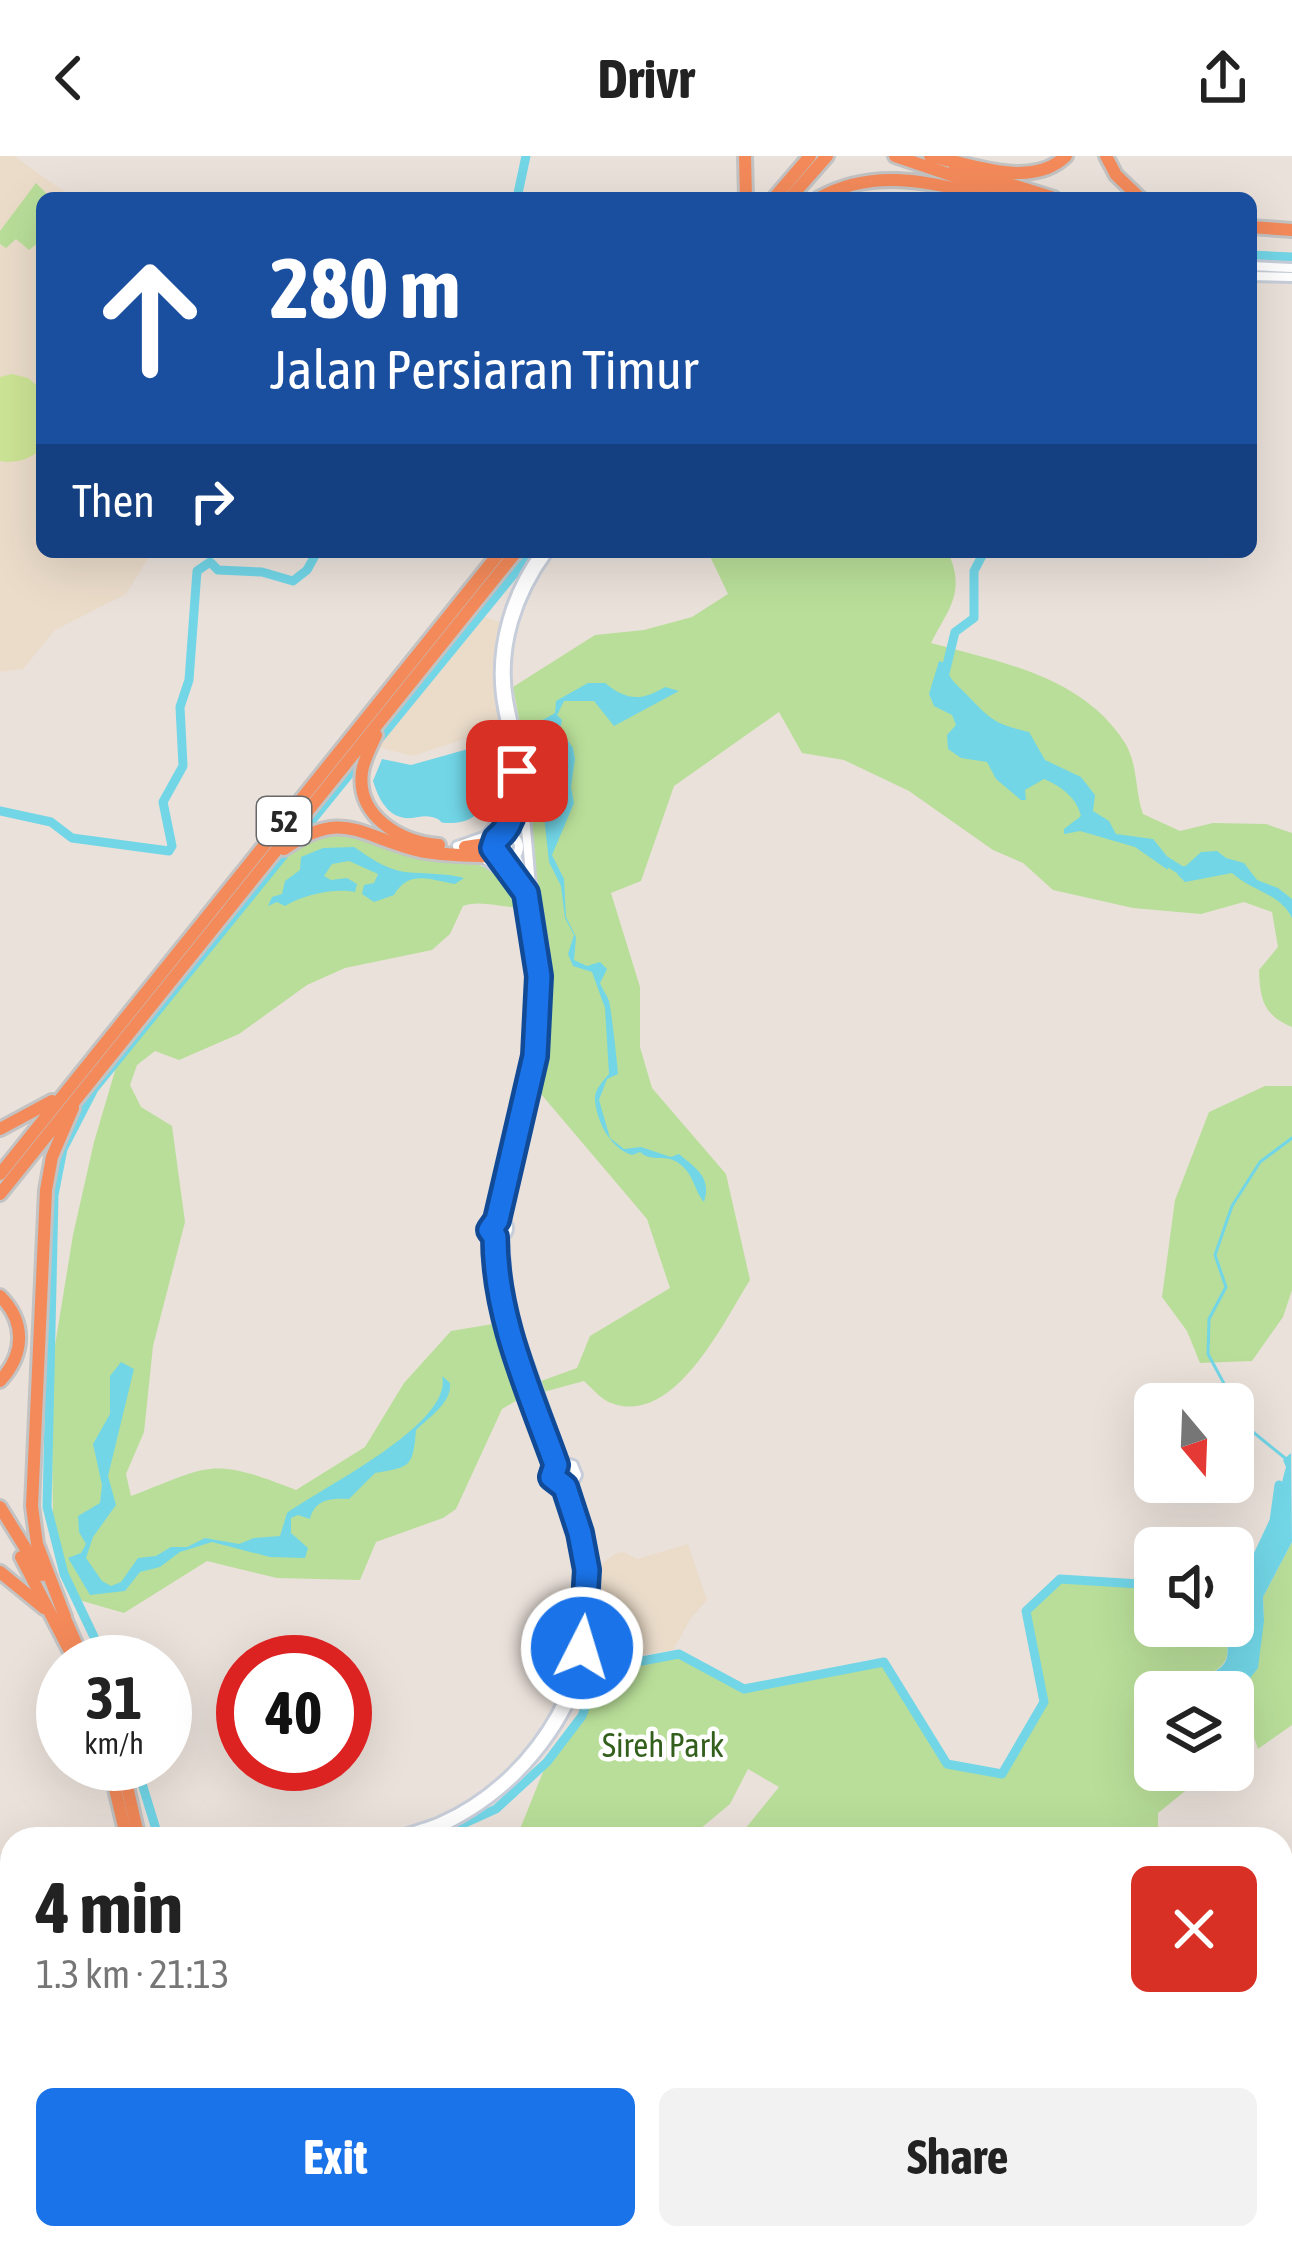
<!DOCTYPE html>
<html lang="en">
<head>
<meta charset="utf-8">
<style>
  body { margin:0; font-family:"Asap Condensed",sans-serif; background:#f2f2f2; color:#222; height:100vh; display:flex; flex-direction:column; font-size:45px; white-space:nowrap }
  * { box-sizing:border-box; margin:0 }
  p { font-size:39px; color:#767676 }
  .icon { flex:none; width:66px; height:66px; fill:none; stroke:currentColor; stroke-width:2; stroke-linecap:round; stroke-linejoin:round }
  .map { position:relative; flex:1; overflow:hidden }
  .side { position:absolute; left:0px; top:1671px; width:1293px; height:423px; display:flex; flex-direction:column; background:#fff; border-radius:36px 36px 0 0; box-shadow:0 12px 48px #0002 }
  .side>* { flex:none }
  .guide { position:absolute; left:36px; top:36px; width:1221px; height:366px; border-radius:18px; box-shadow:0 12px 48px #0002; background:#1a4fa0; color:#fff; overflow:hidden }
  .needle { width:78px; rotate:161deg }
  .tools { position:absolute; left:1134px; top:1227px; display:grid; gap:24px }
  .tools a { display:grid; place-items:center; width:120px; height:120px; border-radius:18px; background:#fff; box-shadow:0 12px 48px #0002; font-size:60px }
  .speed { position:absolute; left:36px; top:1479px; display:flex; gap:24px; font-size:60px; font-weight:700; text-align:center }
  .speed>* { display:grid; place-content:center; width:156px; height:156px; border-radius:50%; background:#fff; box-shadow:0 12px 48px #0002; line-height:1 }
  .speed small { font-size:30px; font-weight:400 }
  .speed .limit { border:18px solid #d22; background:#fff; color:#111 }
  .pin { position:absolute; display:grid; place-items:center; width:102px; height:102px; color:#fff; margin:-51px; border-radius:24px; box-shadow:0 6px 18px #0006 }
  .me { position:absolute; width:132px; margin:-66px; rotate:5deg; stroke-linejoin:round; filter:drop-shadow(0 0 9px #0008) }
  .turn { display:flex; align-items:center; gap:42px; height:252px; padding:0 36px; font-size:54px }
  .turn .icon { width:156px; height:156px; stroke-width:2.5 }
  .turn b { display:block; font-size:84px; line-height:102px }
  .then { display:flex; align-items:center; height:114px; padding:0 36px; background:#0003; gap:24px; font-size:45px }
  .round { display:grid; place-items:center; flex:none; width:126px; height:126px; border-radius:18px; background:#f2f2f2 }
  .overview { display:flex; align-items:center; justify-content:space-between; height:204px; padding:0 36px }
  h1 { font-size:72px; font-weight:700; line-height:90px }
  .cta { display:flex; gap:24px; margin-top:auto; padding:24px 36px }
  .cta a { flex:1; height:138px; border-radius:18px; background:#1a73e8; color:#fff; font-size:48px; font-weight:700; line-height:138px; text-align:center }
  .cta a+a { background:#f2f2f2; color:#222 }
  header { display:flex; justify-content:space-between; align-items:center; height:156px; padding:0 36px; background:#fff; font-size:54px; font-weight:700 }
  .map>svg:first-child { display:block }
</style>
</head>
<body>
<header><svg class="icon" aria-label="back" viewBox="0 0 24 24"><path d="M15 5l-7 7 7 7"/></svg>Drivr<svg class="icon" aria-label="share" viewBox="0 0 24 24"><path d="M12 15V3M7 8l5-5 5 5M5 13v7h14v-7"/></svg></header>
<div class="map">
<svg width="1292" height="2092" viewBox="0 0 1292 2092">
  <rect width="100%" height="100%" fill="#eae1da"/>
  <g fill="#ebdcca">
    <polygon points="0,0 14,0 73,42 42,42 42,396 152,396 126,438 55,474 23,513 0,516"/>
    <polygon points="482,460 503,467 496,526 504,570 413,600 373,590"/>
    <polygon points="688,1388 707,1444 691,1462 673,1494 597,1505 601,1408 617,1397 624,1396 637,1403"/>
  </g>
  <g fill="#b9de99">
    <polygon points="36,27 51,42 42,42 42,84 29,94 16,83 6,92 0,88 0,75"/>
    <path d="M708,396h240c18,40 1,56 -17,91 69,19 152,33 194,100 13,21 10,49 18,71l37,17 33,-8 53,1 26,9v194c-29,-12 -32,-28 -33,-57l19,-23 -6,-35 -28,-10 -43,12 -68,-6 -80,-18 -30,-27 -30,-13 -84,-59 -65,-31 -42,-7 -23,-41 -105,74 -33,95 -30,12 29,94v60l12,41 74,86 24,106c-26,41 -74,144 -136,124 -12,-3 -21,-15 -30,-23l-63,17 -19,11 -46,100 -13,9 -67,24 -16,38 -83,-2 -70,-17 -83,52 -45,-13 -20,-44 -6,-32 -2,-154 22,-135 21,-93 23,-78 161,-200c17,-16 40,-35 65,-33 24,1 47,18 70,24 53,14 76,-7 111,52 -21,2 -41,-8 -61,-1l-13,28 -18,16 -87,18 -38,17 -68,49 -60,26 -24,-9 -18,14 -7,20 11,22 31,19 13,96 -32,124 -9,86 -18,42 5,22c82,-32 81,-39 165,-6l69,-43 39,-64 47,-52 42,-7 26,65 58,-21 13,-32 80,-48 -23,-69 -106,-125 9,-147 -15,-80 -6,-95 -16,-85 82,-52 49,-5 48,-13 36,-23z"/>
    <polygon points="1265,930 1292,930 1292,1134 1283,1161 1252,1205 1200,1207 1187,1175 1162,1141 1175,1044 1209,956"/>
    <polygon points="1292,1386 1292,1569 1258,1593 1250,1570 1233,1566 1233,1536 1243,1531 1264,1465 1263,1441"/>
    <path d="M1060,1423l95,6v41h72c0,34 6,35 -25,53l19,3 1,7 6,3h-73v78h47l-2,9 -42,34v26h-421l42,-52 -31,-18 -18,35 -42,35h-172l31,-77 35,-46 17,-47 80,-15 65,35 140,-27 63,102 55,10 41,-72 -17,-91z"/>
    <polygon points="600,2082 756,2082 753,2092 601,2092"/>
  </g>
  <path fill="#cce495" d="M12,218l16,4 14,12v57c-9,12 -27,17 -42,14v-84z"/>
  <g fill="#72d6e7">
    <path d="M939,505l6,2c4,18 12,21 23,33 23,24 27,28 61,36l16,28 36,17 14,18 -2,16 16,10 7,13 37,5 13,16 2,15 -33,-23 -55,-16 -16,3v-5l17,-13c-5,-19 -19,-29 -37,-37l-19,11 1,10h-5l-25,-21 -9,-17 -26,-4 -13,-9 -1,-14 9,-10 -4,-10 -18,-9 -5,-12z"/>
    <path d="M588,527h17c22,18 37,18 60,4l14,4 -65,35 -20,-25h-30l-7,14 5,5 -2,9 13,19 2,11 -4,28 3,16 -22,52 12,24 2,38 10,20 -2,23 13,6 13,-4 7,7 -7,14c2,6 7,12 9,18 2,6 9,68 9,73l-11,5 -8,21 11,38 14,11 17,-2 30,10 8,-3c16,14 33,22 25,48 -11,-13 -9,-28 -27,-40 -13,-8 -25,1 -37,-10l-8,3c-22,-7 -35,-33 -37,-55 -1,-10 8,-19 14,-26l-4,-66 -13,-36 -19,-6 -5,-12 6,-19 -9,-17 -4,-32 -12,-24 -5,-46 2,-36 -10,-12 8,-26 -10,-17 21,-12 1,-12z"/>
    <path d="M486,588l7,6 1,21 8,1 2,5 -9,3c-1,23 -20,44 -45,43 -16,0 -3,-2 -18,-6 -7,-2 -14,0 -20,1 -23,2 -33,-18 -39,-37l9,-22 29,6z"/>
    <path d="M354,691c15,10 31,22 51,25 20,2 43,1 59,6l-9,6c-24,-4 -46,-15 -61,11l-20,7 -12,-8 2,-9 10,-2 4,-9 -29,-13 -17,3 -8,12 7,4 16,-2 10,6 -2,8c-21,-4 -52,3 -70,14l-8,-4 -9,4 4,-9 10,-3 3,-13 15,-11 1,-13 22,-9z"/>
    <path d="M1217,695l9,7 18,5 13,17 21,8 14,11v19c-12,-25 -41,-27 -60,-45l-47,9 -8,-8 24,-22z"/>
    <path d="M121,1206l13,7 -26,107 8,29 -23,32 -7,21 16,23 9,5 10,-4 17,-24 18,-2 15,-9h16l18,-9 34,6 15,-6 26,-2 7,-23c36,-26 167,-90 155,-137l8,7c2,20 -21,34 -34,47 -3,38 -6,37 -41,43l-26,26c-18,-1 -34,0 -39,20l-12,-4 -7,3v15l17,15 -3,10 -35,-1 -58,-15 -32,10 -20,15 -20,5 -15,19 -35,4 -22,-37 13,-5 5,-9 -7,-12 -1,-16 22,-13 2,-18 -9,-41 17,-30v-38z"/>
    <path d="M1291,1297l1,89 -29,55 1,24 -6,47 -15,19 -15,5 -6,-3 -1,-7 -21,-3c34,-15 27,-19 27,-53h6v-24l13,-10c3,-24 17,-44 26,-66 7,-19 8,-40 14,-59l-3,-7z"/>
  </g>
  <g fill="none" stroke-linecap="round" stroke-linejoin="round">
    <polyline stroke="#72d6e7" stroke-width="3" points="1285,1302 1248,1272 1208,1198 1209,1163 1226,1131 1215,1099 1232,1050 1260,1006 1292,982"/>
    <g stroke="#72d6e7" stroke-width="9">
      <polyline points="517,42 526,0"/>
      <polyline points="1251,99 1292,101"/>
      <polyline points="945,517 955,476 974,462 974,415 984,396"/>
      <polyline points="376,587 532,396"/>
      <polyline points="0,655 51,666 72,682 169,695 172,690 163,646 183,610 180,551 189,524 197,415 210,406 218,414 262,416 293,425 307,414 317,396"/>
      <polyline points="1158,700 1182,715 1191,714"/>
      <polyline points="1233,1417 1251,1414 1274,1365 1279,1329"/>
      <polyline points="106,1506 64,1418 47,1351 54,1039 63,993 94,933 365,599"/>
      <polyline points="136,1608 159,1683"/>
      <polyline points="430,1683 496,1653 547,1606 582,1560 599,1513 679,1498 744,1533 884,1506 947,1608 1002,1618 1044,1546 1026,1455 1060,1423 1155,1429"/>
    </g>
    <g stroke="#c8ced9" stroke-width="14">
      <g id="secondary">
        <polyline points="1251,110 1292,112"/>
        <polyline points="1251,120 1292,121"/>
        <polyline points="524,649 531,730"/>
        <circle cx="506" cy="691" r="13"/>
        <path d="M503,678c25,-53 5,-85 -2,-139 -6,-50 10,-103 40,-143"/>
        <path d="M515,681c1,-22 10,-41 8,-64 -3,-24 -11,-49 -15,-73 -9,-53 9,-106 40,-148"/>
        <polyline points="457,690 486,680 511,649"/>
        <polyline points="486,704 513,723"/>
        <polyline points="504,704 523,733"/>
        <circle cx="499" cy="1072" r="9"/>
        <polyline points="497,1063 535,900 539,820 530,752"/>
        <polyline points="503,1065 542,901 546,819 537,756 516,700"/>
        <polyline points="495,1081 502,1153 556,1309"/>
        <polyline points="503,1081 508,1151 563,1306"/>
        <path d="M387,1683c17,-5 36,-10 53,-17 99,-44 163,-156 145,-263 -3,-15 -10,-61 -20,-71 -4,-4 -10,-6 -13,-11l2,-10 9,-5 10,3 4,10 -5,9 -7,3"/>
        <path d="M411,1683c115,-37 196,-151 182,-273 -3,-29 -12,-55 -21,-82"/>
        <polyline points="1281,1980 1292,2002"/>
        <polyline points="1281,1995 1292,2017"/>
      </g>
    </g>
    <g stroke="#c3c3c3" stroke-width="18">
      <g id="highway">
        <polyline points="745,0 746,42"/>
        <polyline points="895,0 1019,42"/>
        <path d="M930,0c42,8 101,34 136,0"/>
        <polyline points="1106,0 1116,19 1140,42"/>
        <polyline points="955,11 1054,42"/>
        <polyline points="774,42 810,0"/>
        <polyline points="790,42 827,0"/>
        <path d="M819,42c60,-33 117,-13 179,0"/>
        <polyline points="1251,71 1292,74"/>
        <path d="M376,579c-5,12 -12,23 -14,37 -6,44 38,70 77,73"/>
        <polyline points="465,691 493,687"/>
        <path d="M284,693c60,-42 76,-12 136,2 25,5 52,4 78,6"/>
        <polyline points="0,973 52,945"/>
        <polyline points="0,1018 500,396"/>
        <polyline points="0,1038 516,396"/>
        <path d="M0,1140c26,26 25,58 0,85"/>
        <polyline points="0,1351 42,1419"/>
        <polyline points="21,1401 75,1505"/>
        <polyline points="0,1416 44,1452"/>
        <polyline points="63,1458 84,1506"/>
        <polyline points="65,1461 37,1388 32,1350 46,1034 52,1001 73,952"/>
        <polyline points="109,1608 127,1683"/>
        <polyline points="122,1608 139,1683"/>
        <polyline points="213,2082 215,2092"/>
      </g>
    </g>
    <use href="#secondary" stroke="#fff" stroke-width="8"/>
    <use href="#highway" stroke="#f48a5a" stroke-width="12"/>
  </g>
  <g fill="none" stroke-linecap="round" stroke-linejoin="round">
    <g stroke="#114b97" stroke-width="30">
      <path id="route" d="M517,615c0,24 -1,53 -21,68l-3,9 33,45 13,83 -4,80 -38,164 -7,10 5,7c0,80 34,153 61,228l-4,12 13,10 15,46 7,37 -5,78"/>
    </g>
    <use href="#route" stroke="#1a73e8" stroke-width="21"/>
  </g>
  <g text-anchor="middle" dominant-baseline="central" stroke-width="9" stroke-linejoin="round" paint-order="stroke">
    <rect fill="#fff" stroke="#686868" stroke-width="3" x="257" y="641" width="54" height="48" rx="9"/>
    <g font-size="30" font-weight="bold" fill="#282828">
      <text x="284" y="665">52</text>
    </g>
    <g font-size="33" fill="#335f1d" stroke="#fff">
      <text x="663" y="1589">Sireh Park</text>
    </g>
  </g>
</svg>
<div class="tools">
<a><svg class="needle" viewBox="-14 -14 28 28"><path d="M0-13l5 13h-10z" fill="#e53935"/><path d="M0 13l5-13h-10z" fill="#767676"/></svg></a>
<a><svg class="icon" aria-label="sound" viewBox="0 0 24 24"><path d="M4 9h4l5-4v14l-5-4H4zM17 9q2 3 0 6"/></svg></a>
<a><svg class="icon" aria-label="layers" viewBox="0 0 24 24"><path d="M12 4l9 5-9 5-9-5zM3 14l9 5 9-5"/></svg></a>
</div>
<div class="speed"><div>31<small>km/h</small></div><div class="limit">40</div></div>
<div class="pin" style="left:517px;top:615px;background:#d93025"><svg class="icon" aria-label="arrive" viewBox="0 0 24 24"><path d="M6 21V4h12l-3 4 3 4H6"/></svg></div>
<svg class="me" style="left:582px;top:1492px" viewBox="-20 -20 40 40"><circle r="17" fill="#1a73e8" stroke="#fff" stroke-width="3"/><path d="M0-11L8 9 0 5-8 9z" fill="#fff"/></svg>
<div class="guide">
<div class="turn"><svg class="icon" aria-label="ahead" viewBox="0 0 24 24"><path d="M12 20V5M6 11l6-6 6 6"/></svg><div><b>280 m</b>Jalan Persiaran Timur</div></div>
<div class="then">Then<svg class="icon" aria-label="right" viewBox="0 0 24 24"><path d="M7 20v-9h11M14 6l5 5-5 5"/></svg></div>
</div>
<section class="side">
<div class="overview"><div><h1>4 min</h1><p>1.3 km · 21:13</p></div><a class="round" style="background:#d93025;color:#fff"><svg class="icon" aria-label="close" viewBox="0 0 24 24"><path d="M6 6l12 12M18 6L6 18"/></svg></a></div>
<div class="cta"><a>Exit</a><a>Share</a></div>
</section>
</div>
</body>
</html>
